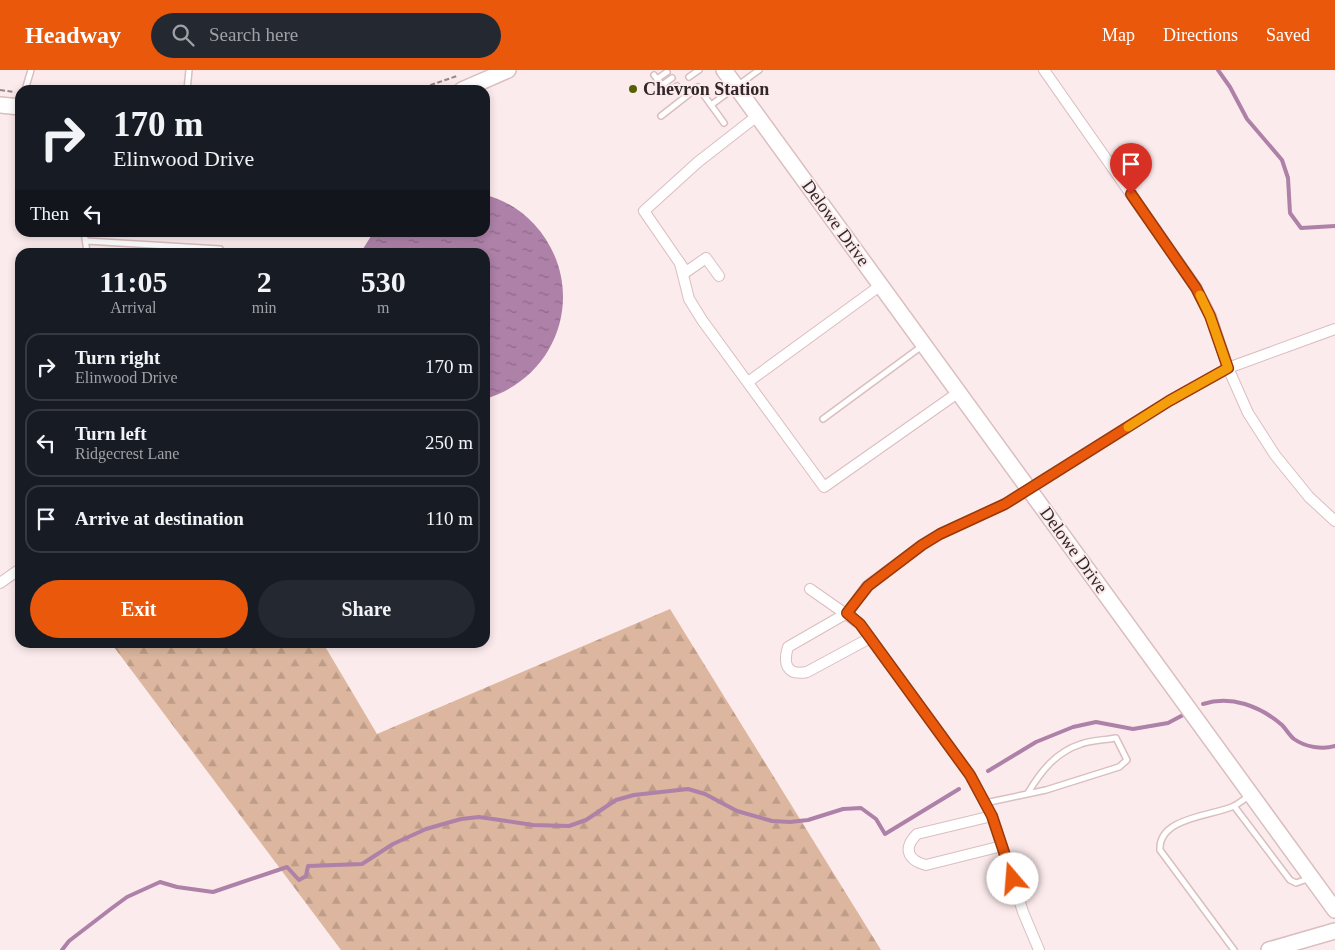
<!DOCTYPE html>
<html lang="en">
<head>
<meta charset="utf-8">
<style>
  body { margin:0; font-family:"Times New Roman",serif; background:#242831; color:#f1f3f6; height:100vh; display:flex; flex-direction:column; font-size:19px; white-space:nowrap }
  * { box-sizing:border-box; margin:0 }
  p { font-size:16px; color:#9ea1a6 }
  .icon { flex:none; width:28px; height:28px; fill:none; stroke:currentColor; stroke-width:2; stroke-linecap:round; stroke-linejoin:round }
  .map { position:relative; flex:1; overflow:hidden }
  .sheet { position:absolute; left:15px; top:178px; width:475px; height:400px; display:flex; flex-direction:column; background:#171b24; border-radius:15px; box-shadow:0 2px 8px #0003 }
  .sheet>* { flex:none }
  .top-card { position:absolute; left:15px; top:15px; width:475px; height:152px; border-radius:15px; box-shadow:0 2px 8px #0003; background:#171b24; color:#f1f3f6; overflow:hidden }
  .pin { position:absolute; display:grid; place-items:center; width:42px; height:42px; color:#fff; margin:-51px -21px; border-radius:50% 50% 50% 0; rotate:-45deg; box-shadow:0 0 5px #0007 }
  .pin .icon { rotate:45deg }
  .me { position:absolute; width:55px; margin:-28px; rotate:342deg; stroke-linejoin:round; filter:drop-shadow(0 0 4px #0008) }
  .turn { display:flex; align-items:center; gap:18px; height:105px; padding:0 15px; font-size:22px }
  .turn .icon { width:65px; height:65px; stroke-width:2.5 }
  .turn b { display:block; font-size:35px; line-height:42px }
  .then { display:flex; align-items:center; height:48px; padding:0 15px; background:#0003; gap:10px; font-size:19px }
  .eta { display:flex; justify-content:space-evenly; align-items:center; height:85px; text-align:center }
  .eta b { font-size:30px; font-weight:700; line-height:35px }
  .button { display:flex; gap:10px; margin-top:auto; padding:10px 15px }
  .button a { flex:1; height:58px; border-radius:30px; background:#ea580c; color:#fff; font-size:20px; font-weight:700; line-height:58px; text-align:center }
  .button a+a { background:#242831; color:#f1f3f6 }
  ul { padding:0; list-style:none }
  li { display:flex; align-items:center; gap:15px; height:68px; margin:0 10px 8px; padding:0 5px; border:2px solid #363941; border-radius:15px }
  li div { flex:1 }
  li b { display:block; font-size:19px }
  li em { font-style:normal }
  header { display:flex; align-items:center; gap:30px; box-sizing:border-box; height:70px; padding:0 25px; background:#ea580c; color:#fff }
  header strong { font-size:24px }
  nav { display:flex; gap:28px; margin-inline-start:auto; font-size:18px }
  .search { width:350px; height:45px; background:#242831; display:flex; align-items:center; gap:12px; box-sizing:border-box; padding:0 18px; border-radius:28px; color:#9ea1a6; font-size:19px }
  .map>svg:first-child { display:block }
</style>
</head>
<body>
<header>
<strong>Headway</strong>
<div class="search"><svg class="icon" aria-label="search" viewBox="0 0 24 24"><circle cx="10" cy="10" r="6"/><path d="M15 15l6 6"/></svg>Search here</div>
<nav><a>Map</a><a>Directions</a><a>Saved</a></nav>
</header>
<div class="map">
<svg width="1335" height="880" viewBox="0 0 1335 880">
  <defs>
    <pattern id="forest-firs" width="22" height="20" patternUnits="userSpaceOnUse" patternTransform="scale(1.25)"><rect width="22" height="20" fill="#dcb69e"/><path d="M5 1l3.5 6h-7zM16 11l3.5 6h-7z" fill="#bd9c88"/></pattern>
    <pattern id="water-ripples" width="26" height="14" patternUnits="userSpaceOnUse" patternTransform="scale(1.25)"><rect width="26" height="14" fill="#ae81a8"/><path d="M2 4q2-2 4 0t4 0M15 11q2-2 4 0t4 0" fill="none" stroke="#8e6a89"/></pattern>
  </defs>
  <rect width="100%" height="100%" fill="#fcebec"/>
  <polygon fill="url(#forest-firs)" points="670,539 881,880 341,880 111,573 323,573 377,664"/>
  <path fill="url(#water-ripples)" d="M485,125c18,4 36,15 49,29 55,60 28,152 -49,175v-147h-124l12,-19 112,-1z"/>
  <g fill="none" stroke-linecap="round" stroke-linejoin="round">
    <g stroke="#ae81a8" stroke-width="4">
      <polyline points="1218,0 1230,17 1247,49 1282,90 1288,108 1290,143 1301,158 1335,156"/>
      <path d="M1203,634c28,-9 57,2 79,21 4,4 7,10 12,14 11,8 29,11 41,7"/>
      <polyline points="988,701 1036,672 1073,657 1096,652 1133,659 1168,653 1185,644"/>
      <polyline points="62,880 69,871 112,838 127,827 160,812 177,817 213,822 287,797 299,810 306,806 308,796 362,794 393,774 426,759 461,749 479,747 533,755 569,756 586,750 616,730 634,725 688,719 705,724 737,741 772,751 790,752 808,750 843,739 861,738 876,749 885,764 959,719"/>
    </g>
    <g stroke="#dabec0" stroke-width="8">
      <g id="lane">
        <polyline points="654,5 668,22 677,16"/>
        <polyline points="689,7 699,0"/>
        <polyline points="657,9 667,2"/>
        <polyline points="662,15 672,8"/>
        <polyline points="25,20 31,0"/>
        <polyline points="187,20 189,0"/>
        <polyline points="661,46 698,17 711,35"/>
        <polyline points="724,53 711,35 759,0"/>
        <polyline points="84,162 87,182"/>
        <polyline points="86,171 220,179"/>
        <polyline points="823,349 922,276"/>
        <path d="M985,733l61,-13 73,-23 8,-7 -11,-22c-11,2 -24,2 -35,6 -25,8 -40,27 -53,49"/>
        <polyline points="1234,736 1290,810 1296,813 1310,808"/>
        <path d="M1234,880l-74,-100c-2,-33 53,-34 74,-44 6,-3 11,-8 17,-11"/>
      </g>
    </g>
    <g stroke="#dabec0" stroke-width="12">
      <g id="street">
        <polyline points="1044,0 1196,217 1211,246 1228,298 1248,343 1275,385 1309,427 1335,451"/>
        <polyline points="680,193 689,229 702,250 824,417 959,322"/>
        <polyline points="719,206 706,188 686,202 644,141 698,92 757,46"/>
        <polyline points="748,312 881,215"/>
        <polyline points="0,513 20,499"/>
        <polyline points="810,519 860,554 970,705 992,746 1023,842 1039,880"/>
        <path d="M870,568l-63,34c-21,4 -24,-9 -19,-25l59,-34 20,-27 55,-41 18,-11 65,-30 164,-103 59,-33 107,-39"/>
        <path d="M992,746l-75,18c-14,14 -10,26 9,31l76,-19"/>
      </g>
    </g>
    <g stroke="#dabec0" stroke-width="18">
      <g id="secondary">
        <polyline points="724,0 1335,840"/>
        <polyline points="462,20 508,0"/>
        <polyline points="0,35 20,37"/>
        <polyline points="1269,880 1335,861"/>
      </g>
    </g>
    <g stroke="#948687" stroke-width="2" stroke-dasharray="5 2.5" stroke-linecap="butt">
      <polyline points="0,20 15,22"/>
      <polyline points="416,20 457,6"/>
    </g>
    <use href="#lane" stroke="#fff" stroke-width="5"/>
    <use href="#street" stroke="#fff" stroke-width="10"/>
    <use href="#secondary" stroke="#fff" stroke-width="15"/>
  </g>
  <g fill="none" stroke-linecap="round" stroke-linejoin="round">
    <g stroke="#983908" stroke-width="12">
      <polyline id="route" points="1013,809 992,746 970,705 860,554 847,543 868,516 922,475 940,464 1005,434 1169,331 1228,298 1210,246 1196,218 1131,124"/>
    </g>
    <use href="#route" stroke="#ea580c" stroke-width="9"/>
    <polyline stroke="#f59e0b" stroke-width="9" points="1128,357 1169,331 1228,298 1210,246 1200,225"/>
  </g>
  <circle fill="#556101" stroke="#fcebec" stroke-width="2" cx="633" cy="19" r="5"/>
  <g text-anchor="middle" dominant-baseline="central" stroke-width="4" stroke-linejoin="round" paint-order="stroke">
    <g font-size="18" font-weight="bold" fill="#322728" stroke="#fcebec" text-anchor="start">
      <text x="643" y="19">Chevron Station</text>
    </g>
    <g font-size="18" fill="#322728" stroke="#fcebec">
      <text transform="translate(836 153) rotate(54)">Delowe Drive</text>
      <text transform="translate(1074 480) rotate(54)">Delowe Drive</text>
    </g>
  </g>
</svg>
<div class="pin" style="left:1131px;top:124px;background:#d93025"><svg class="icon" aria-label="arrive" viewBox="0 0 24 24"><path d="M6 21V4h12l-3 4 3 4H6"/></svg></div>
<svg class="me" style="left:1013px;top:809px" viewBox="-20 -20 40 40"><circle r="19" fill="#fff"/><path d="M0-13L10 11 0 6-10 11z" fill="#ea580c"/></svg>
<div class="top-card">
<div class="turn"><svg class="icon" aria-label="right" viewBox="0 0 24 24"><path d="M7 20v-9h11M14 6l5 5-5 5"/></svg><div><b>170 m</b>Elinwood Drive</div></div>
<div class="then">Then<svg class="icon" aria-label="left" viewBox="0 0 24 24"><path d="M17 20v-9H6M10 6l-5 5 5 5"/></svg></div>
</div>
<section class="sheet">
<div class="eta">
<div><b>11:05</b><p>Arrival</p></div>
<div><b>2</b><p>min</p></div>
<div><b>530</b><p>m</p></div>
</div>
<ul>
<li><svg class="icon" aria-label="right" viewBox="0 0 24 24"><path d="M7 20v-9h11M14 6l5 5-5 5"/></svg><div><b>Turn right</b><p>Elinwood Drive</p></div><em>170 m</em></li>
<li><svg class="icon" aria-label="left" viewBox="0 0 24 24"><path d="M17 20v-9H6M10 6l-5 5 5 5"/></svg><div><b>Turn left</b><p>Ridgecrest Lane</p></div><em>250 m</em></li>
<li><svg class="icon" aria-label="arrive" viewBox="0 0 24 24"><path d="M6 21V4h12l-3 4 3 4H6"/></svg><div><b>Arrive at destination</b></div><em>110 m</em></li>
</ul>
<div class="button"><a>Exit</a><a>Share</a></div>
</section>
</div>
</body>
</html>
